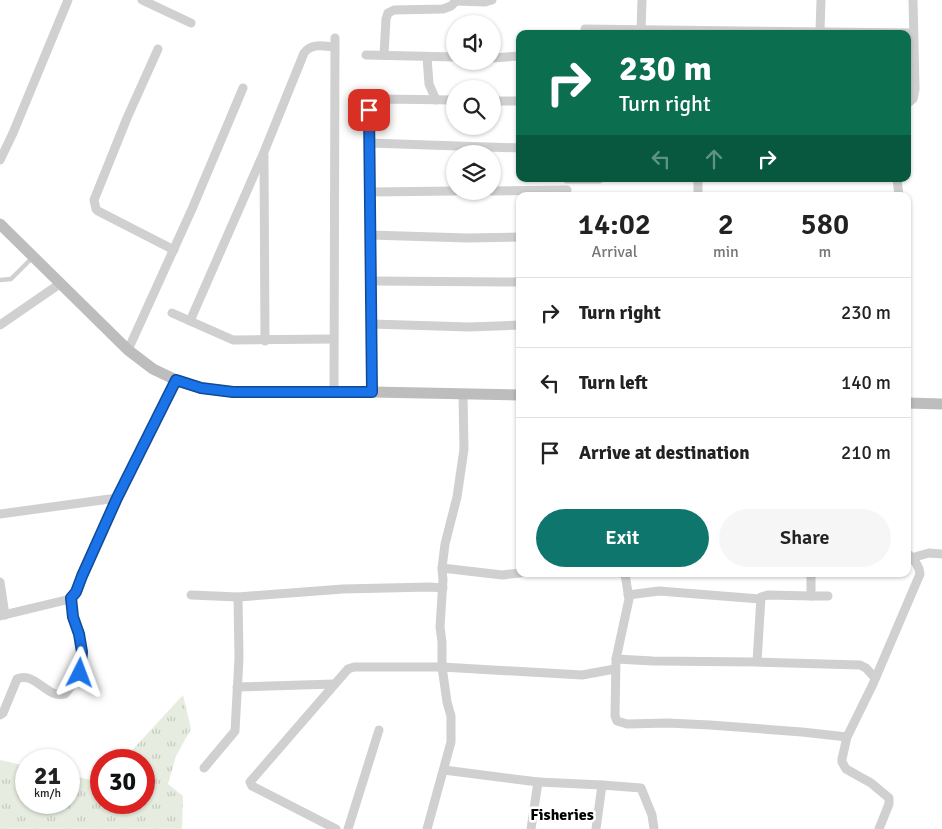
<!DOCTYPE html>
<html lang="en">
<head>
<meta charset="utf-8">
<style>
  body { margin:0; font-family:Signika,sans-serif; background:#f6f6f6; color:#222; height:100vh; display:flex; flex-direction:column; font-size:19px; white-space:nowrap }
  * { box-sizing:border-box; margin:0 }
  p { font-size:16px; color:#767676 }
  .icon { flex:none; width:28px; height:28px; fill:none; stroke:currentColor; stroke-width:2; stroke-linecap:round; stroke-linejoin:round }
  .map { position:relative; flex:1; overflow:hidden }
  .side { position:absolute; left:516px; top:192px; width:395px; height:385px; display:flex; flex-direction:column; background:#fff; border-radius:10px; box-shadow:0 1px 4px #0004 }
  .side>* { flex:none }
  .top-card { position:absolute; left:516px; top:30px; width:395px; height:152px; border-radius:10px; box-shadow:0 1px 4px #0004; background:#0b6e4f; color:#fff; overflow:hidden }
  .fabs { position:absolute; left:446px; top:15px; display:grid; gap:10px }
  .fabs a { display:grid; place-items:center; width:55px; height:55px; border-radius:50%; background:#fff; box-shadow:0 1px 4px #0004; font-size:25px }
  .speed { position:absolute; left:15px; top:749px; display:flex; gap:10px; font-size:25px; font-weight:700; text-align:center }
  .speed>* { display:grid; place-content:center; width:65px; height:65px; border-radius:50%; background:#fff; box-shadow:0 1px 4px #0004; line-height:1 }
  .speed small { font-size:12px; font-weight:400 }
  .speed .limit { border:8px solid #d22; background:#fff; color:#111 }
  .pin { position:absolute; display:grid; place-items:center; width:42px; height:42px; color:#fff; margin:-21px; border-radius:10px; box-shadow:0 2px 8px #0006 }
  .me { position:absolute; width:55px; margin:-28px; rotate:3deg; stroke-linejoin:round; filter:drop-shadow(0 0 4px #0008) }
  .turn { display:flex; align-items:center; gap:18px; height:105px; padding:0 20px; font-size:22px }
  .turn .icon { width:65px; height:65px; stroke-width:2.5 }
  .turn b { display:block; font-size:35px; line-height:42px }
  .lanes { display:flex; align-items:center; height:48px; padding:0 20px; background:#0003; justify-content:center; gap:25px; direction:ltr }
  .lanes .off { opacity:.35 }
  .eta { display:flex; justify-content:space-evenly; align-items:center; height:85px; text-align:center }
  .eta b { font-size:30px; font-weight:600; line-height:35px }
  .cta { display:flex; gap:10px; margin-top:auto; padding:10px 20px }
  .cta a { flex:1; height:58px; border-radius:30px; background:#0f766e; color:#fff; font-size:20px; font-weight:600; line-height:58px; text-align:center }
  .cta a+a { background:#f6f6f6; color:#222 }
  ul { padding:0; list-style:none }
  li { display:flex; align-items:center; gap:15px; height:70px; padding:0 20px; border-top:1px solid #e0e0e0 }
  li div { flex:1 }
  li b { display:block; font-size:19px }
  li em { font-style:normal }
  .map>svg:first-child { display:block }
</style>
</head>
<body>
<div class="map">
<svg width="942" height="829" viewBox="0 0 942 829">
  <defs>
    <pattern id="grass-tufts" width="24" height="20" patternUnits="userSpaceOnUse" patternTransform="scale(1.25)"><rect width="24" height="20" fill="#e6ecdf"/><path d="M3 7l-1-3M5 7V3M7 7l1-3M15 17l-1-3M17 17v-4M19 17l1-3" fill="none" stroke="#c6cbc0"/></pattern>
  </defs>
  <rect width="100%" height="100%" fill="#fff"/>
  <polygon fill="url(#grass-tufts)" points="183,695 191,729 176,756 168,784 183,796 182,829 0,829 0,760 26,766 26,802 69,802 69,775 101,782 101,802 144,802 144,760 123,760"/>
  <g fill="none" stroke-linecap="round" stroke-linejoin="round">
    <polyline stroke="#d0d0d0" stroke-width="4.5" points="0,280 11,279 32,258"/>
    <g stroke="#d0d0d0" stroke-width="9">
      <polyline points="142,0 191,23"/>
      <polyline points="456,1 485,2 492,0"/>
      <polyline points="585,29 912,33"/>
      <polyline points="641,30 642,0"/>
      <polyline points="820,31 821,0"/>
      <polyline points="158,49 127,118 94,200 96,209 98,211 174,250"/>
      <polyline points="366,55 455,57"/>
      <polyline points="384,55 386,19 388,13 394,10 443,9 451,6 457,0"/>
      <polyline points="427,57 429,84 436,100"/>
      <polyline points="492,58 520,56"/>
      <polyline points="492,101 520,101"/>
      <polyline points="908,103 913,99 915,89 913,0"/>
      <polyline points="369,143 520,148"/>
      <polyline points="264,156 265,341"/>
      <polyline points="0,160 13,133 68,0"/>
      <polyline points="567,179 599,179"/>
      <polyline points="698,179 698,196"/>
      <polyline points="897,179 899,196"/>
      <polyline points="492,191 567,190"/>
      <polyline points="370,192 455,191"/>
      <polyline points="370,235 467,238 520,237"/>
      <polyline points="371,281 520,282"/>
      <polyline points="172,313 233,340 333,339"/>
      <path d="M190,321l74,-169 40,-99c7,-10 19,-7 30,-6"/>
      <polyline points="372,324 469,327 520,325"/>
      <polyline points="0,325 61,283"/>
      <polyline points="128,350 192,209 243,88"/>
      <polyline points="372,392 369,143 370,104 380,99 455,100"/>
      <polyline points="334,393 335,38"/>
      <polyline points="0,514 117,498"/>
      <polyline points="911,558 929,553 942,554"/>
      <polyline points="442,568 502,575 520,573"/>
      <polyline points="625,574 629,599 616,659 615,716 617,721 627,724 668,723 710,725 802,732 847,737"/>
      <polyline points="0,582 5,615"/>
      <polyline points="191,595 238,597 343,589 430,587 443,588"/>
      <polyline points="628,595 659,591 760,599"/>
      <polyline points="811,596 828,596"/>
      <polyline points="0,616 66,600 74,596 117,498 176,380"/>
      <polyline points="616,659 653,661 757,662 761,597 768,595 811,596 811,574"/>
      <polyline points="757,662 860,665 866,668 875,678"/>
      <polyline points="237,687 334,684"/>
      <path d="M0,715l3,-2 14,-34c19,-8 29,20 48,15 18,-20 20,-35 14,-62 -1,-5 -5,-9 -6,-14 -1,-7 -1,-14 -2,-20"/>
      <polyline points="204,768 235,731 239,658 238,597"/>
      <polyline points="444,770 538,782 531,829"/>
      <polyline points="538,782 602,785"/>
      <polyline points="336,829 252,786 250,782 348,669 354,667 442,667 582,675 615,669"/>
      <polyline points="348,829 379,730"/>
      <polyline points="427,829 451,742 451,716 447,702 442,667 442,642 440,627 443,580 442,568 445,544 457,497 464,449 463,395"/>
      <polyline points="596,829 602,785 641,788 652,815 654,829"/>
      <path d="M879,829l10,-25v-6l-18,-15 -25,-14 -4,-7v-3l5,-22 26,-53 47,-110c-1,-9 -6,-14 -12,-20"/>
    </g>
    <g stroke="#bdbdbd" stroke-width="11">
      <polyline points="0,224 128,350 153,369 176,380 201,388 233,392 372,392 520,395"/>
      <polyline points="908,403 942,404"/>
    </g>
  </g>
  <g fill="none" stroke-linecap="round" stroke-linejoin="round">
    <g stroke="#114b97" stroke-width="12">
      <polyline id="route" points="80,673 82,652 79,634 73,617 71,598 76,592 82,576 117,498 176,380 201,388 233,392 372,392 369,110"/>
    </g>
    <use href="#route" stroke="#1a73e8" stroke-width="9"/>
  </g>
  <g text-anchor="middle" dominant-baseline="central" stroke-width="5" stroke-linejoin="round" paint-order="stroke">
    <g font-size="16" font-weight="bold" fill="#000" stroke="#fff">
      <text x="562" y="815">Fisheries</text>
    </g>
  </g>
</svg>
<div class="fabs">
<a><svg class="icon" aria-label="sound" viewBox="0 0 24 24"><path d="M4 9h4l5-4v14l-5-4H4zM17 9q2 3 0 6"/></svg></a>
<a><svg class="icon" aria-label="search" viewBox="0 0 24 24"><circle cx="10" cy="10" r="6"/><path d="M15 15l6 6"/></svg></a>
<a><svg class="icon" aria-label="layers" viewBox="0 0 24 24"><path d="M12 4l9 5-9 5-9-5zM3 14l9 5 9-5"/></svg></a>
</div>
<div class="speed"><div>21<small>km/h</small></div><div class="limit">30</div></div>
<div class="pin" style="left:369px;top:110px;background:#d93025"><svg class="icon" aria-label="arrive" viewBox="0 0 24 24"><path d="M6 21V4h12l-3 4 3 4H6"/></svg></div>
<svg class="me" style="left:80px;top:673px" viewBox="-20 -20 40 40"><path d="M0-17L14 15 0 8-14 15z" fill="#1a73e8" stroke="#fff" stroke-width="4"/></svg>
<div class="top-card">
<div class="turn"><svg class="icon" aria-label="right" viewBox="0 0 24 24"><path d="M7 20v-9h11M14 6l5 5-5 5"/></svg><div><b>230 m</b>Turn right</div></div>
<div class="lanes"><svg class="icon off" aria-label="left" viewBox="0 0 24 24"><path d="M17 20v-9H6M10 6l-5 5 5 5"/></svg><svg class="icon off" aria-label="ahead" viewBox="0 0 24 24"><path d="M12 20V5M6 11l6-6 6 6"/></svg><svg class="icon" aria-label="right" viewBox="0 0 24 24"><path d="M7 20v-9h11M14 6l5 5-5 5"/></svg></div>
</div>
<section class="side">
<div class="eta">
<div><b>14:02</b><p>Arrival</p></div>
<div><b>2</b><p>min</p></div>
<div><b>580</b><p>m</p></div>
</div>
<ul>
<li><svg class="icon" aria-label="right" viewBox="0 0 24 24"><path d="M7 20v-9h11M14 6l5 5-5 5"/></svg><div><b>Turn right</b></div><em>230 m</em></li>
<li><svg class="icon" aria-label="left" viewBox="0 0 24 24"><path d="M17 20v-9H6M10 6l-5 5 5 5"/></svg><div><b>Turn left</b></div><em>140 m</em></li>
<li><svg class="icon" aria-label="arrive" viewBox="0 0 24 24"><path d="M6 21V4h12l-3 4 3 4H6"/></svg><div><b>Arrive at destination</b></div><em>210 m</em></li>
</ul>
<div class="cta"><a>Exit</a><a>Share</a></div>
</section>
</div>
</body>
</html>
